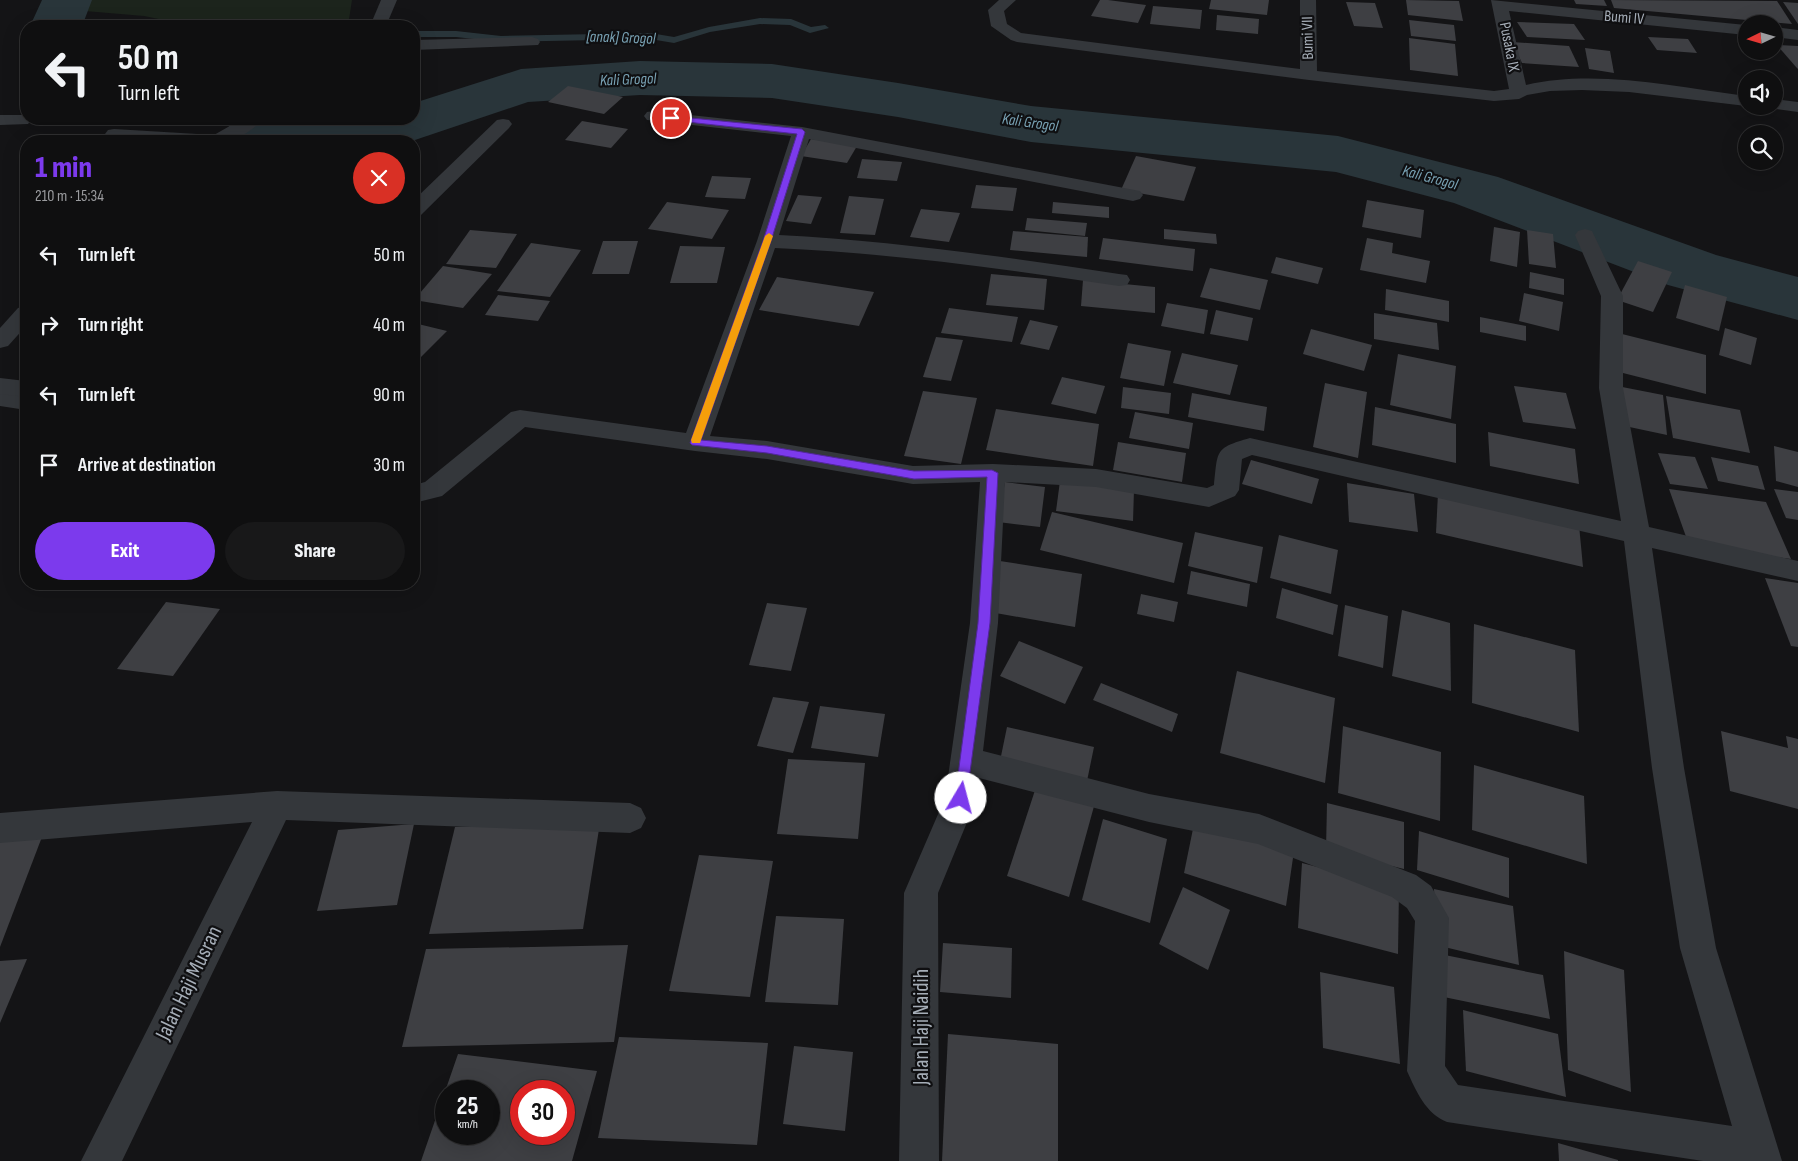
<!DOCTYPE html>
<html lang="en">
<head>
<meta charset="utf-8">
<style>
  body { margin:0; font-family:"Sofia Sans Condensed",sans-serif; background:#181819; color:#f1f3f6; height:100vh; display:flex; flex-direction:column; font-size:19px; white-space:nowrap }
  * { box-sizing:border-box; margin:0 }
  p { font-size:16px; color:#9b9c9f }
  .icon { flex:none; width:28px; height:28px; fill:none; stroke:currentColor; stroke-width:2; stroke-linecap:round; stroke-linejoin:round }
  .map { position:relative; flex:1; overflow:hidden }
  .side { position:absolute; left:20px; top:135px; width:400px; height:455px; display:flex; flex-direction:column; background:#0f0f10; border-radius:20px; box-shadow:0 5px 20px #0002,0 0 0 1px #2f2f30 }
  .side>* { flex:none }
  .top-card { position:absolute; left:20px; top:20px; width:400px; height:105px; border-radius:20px; box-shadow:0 5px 20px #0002,0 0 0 1px #2f2f30; background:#0f0f10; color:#f1f3f6; overflow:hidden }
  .needle { width:32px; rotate:265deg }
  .tools { position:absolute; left:1738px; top:15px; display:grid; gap:10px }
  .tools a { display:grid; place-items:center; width:45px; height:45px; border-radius:50%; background:#0f0f10; box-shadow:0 5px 20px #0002,0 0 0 1px #2f2f30; font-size:25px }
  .speed { position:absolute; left:435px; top:1080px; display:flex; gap:10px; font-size:25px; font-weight:700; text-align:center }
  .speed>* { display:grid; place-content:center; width:65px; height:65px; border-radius:50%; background:#0f0f10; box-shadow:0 5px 20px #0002,0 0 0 1px #2f2f30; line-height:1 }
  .speed small { font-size:12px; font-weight:400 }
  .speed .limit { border:8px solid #d22; background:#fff; color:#111 }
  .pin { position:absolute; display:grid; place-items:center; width:42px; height:42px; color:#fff; margin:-21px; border:2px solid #fff; border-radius:50%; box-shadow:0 1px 5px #0007 }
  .me { position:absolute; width:55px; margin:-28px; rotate:8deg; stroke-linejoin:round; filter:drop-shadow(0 0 4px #0008) }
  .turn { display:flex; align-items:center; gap:18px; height:105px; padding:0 15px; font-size:22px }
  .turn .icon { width:65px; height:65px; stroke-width:2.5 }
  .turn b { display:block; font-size:35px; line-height:42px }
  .round { display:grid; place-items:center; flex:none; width:52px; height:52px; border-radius:26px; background:#181819 }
  .headline { display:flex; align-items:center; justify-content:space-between; height:85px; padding:0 15px }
  h1 { font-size:30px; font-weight:800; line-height:38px; color:#7c3aed }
  .primary-button { display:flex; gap:10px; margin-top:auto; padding:10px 15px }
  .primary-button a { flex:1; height:58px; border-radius:30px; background:#7c3aed; color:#fff; font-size:20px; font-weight:800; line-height:58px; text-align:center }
  .primary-button a+a { background:#181819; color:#f1f3f6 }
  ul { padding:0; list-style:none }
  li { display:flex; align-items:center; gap:15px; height:70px; padding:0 15px }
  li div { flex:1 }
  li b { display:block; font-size:19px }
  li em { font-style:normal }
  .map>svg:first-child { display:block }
</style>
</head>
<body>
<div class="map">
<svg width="1798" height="1161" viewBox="0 0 1798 1161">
  <rect width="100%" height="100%" fill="#141416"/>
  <polygon fill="#1c241c" points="73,0 352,0 348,26 193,26 144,16 73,10"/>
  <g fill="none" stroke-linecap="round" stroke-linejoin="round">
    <polygon fill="#29353a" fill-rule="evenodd" points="760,18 791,19 811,27 825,25 829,28 810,33 790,25 760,24 710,32 674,43 650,39 501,42 456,37 414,37 414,31 456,31 501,36 650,33 674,37 709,27"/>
    <g fill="#29353a" fill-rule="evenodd">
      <polygon points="42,0 92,0 84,21 87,26 33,26 31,24"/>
      <polygon points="640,61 772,64 898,83 1031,106 1338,136 1498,177 1716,255 1798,277 1798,320 1668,285 1454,203 1336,172 1031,142 898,117 772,98 640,95 528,102 412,141 249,141 232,131 224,119 414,119 414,103 521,69"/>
    </g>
  </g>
  <g fill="#3e3f43" fill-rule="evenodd">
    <polygon points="1100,0 1108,0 1146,5 1138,23 1091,16"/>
    <polygon points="1211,0 1269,0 1267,15 1209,9"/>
    <polygon points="1406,0 1459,1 1463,21 1408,15"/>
    <polygon points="1574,0 1604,0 1607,6 1576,4"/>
    <polygon points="1611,0 1777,1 1792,24 1614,8"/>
    <polygon points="1346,2 1375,3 1383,28 1354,26"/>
    <polygon points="1783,2 1798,3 1798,24"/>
    <polygon points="1153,6 1202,10 1200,29 1150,24"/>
    <polygon points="1217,15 1259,19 1258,34 1216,30"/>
    <polygon points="1409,20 1454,25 1456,41 1411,36"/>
    <polygon points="1517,22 1574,24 1585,40 1527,37"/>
    <polygon points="1648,37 1688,39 1697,53 1657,50"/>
    <polygon points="1409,38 1455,44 1458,76 1410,70"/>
    <polygon points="1512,42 1569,46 1579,67 1522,63"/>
    <polygon points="1777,45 1798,46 1798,69 1796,67"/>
    <polygon points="1585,48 1610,51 1614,73 1589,69"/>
    <polygon points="568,86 623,97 604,114 548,102"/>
    <polygon points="582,121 628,129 611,148 565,140"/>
    <polygon points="811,139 857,146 847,163 801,156"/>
    <polygon points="1136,156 1196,167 1184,201 1121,190"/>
    <polygon points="862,159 902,162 897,181 857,178"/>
    <polygon points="712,176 751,178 745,199 705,197"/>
    <polygon points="976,185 1017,188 1013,211 971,208"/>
    <polygon points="798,195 822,197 811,224 786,221"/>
    <polygon points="849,196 884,199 875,235 840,233"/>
    <polygon points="1367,200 1424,210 1421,238 1362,227"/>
    <polygon points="667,202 729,210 712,239 648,229"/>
    <polygon points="1053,202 1109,207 1109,218 1052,213"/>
    <polygon points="921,209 960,213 949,242 910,237"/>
    <polygon points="1027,218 1087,223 1085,236 1025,230"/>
    <polygon points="1494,227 1520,232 1517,267 1490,261"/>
    <polygon points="1164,229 1216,234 1217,244 1164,239"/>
    <polygon points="470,230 517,234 496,268 446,264"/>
    <polygon points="1527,230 1553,234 1556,268 1529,264"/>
    <polygon points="1013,231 1088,237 1087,257 1010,250"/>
    <polygon points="1103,238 1195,249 1193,271 1099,259"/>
    <polygon points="1367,238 1393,243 1392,253 1430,261 1426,283 1360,270"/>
    <polygon points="603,241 638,241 629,274 592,274"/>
    <polygon points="531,243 581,250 550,297 497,291"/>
    <polygon points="680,246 725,247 717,283 670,283"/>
    <polygon points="1276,257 1323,268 1318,284 1271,273"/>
    <polygon points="1638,261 1672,272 1653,312 1617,300"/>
    <polygon points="443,266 492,274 463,308 414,300"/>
    <polygon points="1210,268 1268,280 1260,310 1200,297"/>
    <polygon points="1530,272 1564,279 1564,295 1529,288"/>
    <polygon points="991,274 1047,279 1044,310 986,305"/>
    <polygon points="777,277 874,292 859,326 759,310"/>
    <polygon points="1083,280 1155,287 1155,313 1081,306"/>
    <polygon points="1685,285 1727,297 1719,331 1676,318"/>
    <polygon points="1386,289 1449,301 1449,322 1385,310"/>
    <polygon points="1524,293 1563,302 1559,331 1519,321"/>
    <polygon points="498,295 550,301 538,321 485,315"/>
    <polygon points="1167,303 1208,310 1204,334 1161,326"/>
    <polygon points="949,308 1018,317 1012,342 941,333"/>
    <polygon points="1216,310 1253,318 1248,341 1210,334"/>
    <polygon points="1374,313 1437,323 1439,350 1374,339"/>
    <polygon points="1480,317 1526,326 1526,341 1480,332"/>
    <polygon points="1030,320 1058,326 1049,350 1020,344"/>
    <polygon points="414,323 447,331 414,364"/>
    <polygon points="1725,328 1757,338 1751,365 1719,355"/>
    <polygon points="1311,329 1372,345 1364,371 1303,354"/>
    <polygon points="1622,334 1706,355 1706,394 1619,372"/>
    <polygon points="936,337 963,340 951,381 923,377"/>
    <polygon points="1128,343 1171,351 1164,386 1120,378"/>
    <polygon points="1182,353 1238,365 1230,395 1173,383"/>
    <polygon points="1398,354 1456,366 1451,419 1390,405"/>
    <polygon points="1062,377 1105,386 1096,414 1051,404"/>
    <polygon points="1325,383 1367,392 1358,458 1313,447"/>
    <polygon points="1514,386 1566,393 1576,429 1523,422"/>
    <polygon points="1617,386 1663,395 1667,435 1620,425"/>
    <polygon points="1123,387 1171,393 1169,414 1121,408"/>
    <polygon points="923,391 977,398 961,464 904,456"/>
    <polygon points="1192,393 1267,407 1264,431 1188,417"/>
    <polygon points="1666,396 1740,410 1750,453 1673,438"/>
    <polygon points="1375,407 1456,424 1456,463 1372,445"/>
    <polygon points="996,409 1099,424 1093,466 986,450"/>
    <polygon points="1135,412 1193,423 1189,449 1129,438"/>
    <polygon points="1488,432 1575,449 1579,484 1490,466"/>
    <polygon points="1118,442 1186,453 1182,482 1113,470"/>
    <polygon points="1774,446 1798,452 1798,487 1776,481"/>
    <polygon points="1658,453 1695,457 1708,489 1670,484"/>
    <polygon points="1711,457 1758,466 1765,490 1718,481"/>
    <polygon points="1251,460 1319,479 1312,504 1242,484"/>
    <polygon points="1060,481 1134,489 1133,521 1056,511"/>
    <polygon points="1005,482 1045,487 1040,527 998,522"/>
    <polygon points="1347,483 1414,494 1418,532 1349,522"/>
    <polygon points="1669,489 1766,502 1791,559 1689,545"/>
    <polygon points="1774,489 1798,492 1798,520 1786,518"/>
    <polygon points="1438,493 1579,525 1583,567 1436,533"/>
    <polygon points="1052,512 1183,543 1174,583 1040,550"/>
    <polygon points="1195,532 1263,547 1257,583 1188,566"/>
    <polygon points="1279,535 1338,550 1331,594 1270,578"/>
    <polygon points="1000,561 1082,574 1075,627 990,612"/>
    <polygon points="1191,571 1250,584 1247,607 1187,594"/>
    <polygon points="1765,578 1798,583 1798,647 1791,646"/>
    <polygon points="1282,588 1338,605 1333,635 1276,618"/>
    <polygon points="1141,594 1178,602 1174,622 1137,614"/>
    <polygon points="166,602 220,609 173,676 117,669"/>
    <polygon points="767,603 807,608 791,671 749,665"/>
    <polygon points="1345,605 1388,616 1383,668 1338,656"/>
    <polygon points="1402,610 1450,623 1451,691 1392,676"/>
    <polygon points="1474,624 1575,650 1579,732 1472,703"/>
    <polygon points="1019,641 1083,667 1065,704 1000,676"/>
    <polygon points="1237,671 1335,698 1325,783 1220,753"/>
    <polygon points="1101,683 1178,714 1172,732 1093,700"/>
    <polygon points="773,697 809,702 793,753 757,746"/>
    <polygon points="820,706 885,714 878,757 811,748"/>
    <polygon points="1343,726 1441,752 1440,821 1338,793"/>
    <polygon points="1007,727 1094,747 1087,781 1000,761"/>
    <polygon points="1721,731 1788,748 1786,736 1798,739 1798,809 1730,791"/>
    <polygon points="788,759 865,763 858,839 777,834"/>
    <polygon points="1474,765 1584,796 1587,864 1472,830"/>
    <polygon points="1038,781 1096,799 1069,897 1007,876"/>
    <polygon points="1327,803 1404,822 1404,869 1326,850"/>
    <polygon points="1103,819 1167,839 1150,923 1082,900"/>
    <polygon points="1195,819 1294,851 1286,906 1184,873"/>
    <polygon points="600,823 583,929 429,934 455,827"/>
    <polygon points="414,824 397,905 317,911 338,830"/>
    <polygon points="45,829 0,947 0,835"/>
    <polygon points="1419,831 1509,858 1509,898 1417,870"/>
    <polygon points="699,855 773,861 750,997 669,991"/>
    <polygon points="1302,863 1399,888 1398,954 1298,928"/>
    <polygon points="1183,887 1230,910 1208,970 1159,944"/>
    <polygon points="1434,889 1513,906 1519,965 1436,945"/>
    <polygon points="776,916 844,919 838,1005 765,1002"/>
    <polygon points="943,943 1012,948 1011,998 940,992"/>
    <polygon points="628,945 614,1042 402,1047 426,949"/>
    <polygon points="1564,951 1624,970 1631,1092 1568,1070"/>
    <polygon points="1435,953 1543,975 1550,1019 1439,996"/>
    <polygon points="27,959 0,1023 0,961"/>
    <polygon points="1320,972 1394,987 1400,1064 1323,1048"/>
    <polygon points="1463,1010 1558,1034 1566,1097 1466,1071"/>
    <polygon points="948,1034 1058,1044 1058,1161 942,1161"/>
    <polygon points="619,1037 768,1043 757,1145 598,1138"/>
    <polygon points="794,1046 853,1052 845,1131 783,1124"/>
    <path d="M458,1054l139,17 -25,90h-151zM446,1091h43v43h-43zM521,1091h43v43h-43z"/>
    <polygon points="1558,1143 1618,1160 1618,1161 1559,1161"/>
  </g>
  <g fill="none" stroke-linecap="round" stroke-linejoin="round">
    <g fill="#34373b" fill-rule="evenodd">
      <polygon points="532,37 538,39 540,42 538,45 414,50 414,40"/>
      <polygon points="0,390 26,394 26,410 0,406"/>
    </g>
    <g fill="#34373b" fill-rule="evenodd">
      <polygon points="381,0 397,0 386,26 370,26"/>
      <path d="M999,0h17l-12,11 3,13 14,9 279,36v-69h16l1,71 177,20 15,-2 -18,-89 255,25v10l-237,-24 17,74c71,-16 148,2 220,11v10l-117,-14 -47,-2 -32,1 -23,4 -8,4 -25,2 -185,-21 -292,-38 -6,-2 -20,-14 -3,-16z"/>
      <polygon points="1774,27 1798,30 1798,40 1774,37"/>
      <polygon points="1774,99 1798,102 1798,112 1768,108 1767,106 1774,106"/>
      <path d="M653,111l149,16 338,64 3,4 -3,4 -7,2 -324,-62 -30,96c114,6 227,22 340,39l8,1 3,5 -3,5 -8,1c-114,-17 -228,-33 -344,-38l-65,188 57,5 146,25 80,-2 103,5 111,19 7,-3c4,-34 0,-37 36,-47l371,83 -22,-133 2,-92 -26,-61 3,-4 7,-2 7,2 31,65v92l26,139 149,34v20l-146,-33 32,220 32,180 66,213h-79l-256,-39c-21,-8 -31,-31 -40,-51l8,-150 -8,-13 -15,-11 -134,-53 -109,-22 -170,-44 -2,20 -39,95 1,268h-40l5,-268 41,-95 25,-175 10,-141 -67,2 -146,-25 -72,-8 -170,-24 -83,69 -28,7v-18l11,-3 86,-70 9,-2 166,23 71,-192 34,-105 -144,-16 -3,-4 3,-4zM1252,455l372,86 28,227 28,180 52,178 -274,-41 -13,-19 4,-148 -18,-32 -15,-11 -157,-61 -110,-20 -166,-43 15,-128 7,-141 91,5 113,20 26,-11 4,-6 3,-31z"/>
      <polygon points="0,115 22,115 31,120 28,124 0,125"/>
      <path d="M242,119h21c-6,8 -22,18 -32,22 -12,4 -109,1 -123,-3l-3,-4 3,-4 6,-1 100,6z"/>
      <polygon points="503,119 509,120 512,124 509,128 421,215 414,217 414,200 497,120"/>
      <polygon points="26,306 26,326 8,346 0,348 0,328 18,308"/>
      <polygon points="0,378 26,381 26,397 0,394"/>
      <polygon points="277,791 630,803 641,808 646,818 641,828 630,833 286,820 122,1161 81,1161 252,822 0,843 0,813"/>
    </g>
  </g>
  <polygon fill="#7c3aed" stroke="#51269a" points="671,116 802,129 805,132 771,241 701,440 767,446 914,471 992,470 998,473 990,623 966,802 957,802 955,798 978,623 987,477 914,479 767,453 692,445 690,443 763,241 797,134 669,120 668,118"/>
  <polygon fill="#f59e0b" points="769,233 773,236 701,440 700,443 692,443 691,440 765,236"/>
  <g text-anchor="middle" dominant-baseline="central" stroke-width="4.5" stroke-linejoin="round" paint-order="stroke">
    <g font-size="16" fill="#a5adb7" stroke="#0f0f11">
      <text transform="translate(1624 18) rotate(5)">Bumi IV</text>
      <text transform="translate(1308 38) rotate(-91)">Bumi VII</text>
      <text transform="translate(1509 47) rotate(79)">Pusaka IX</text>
    </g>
    <g font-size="16" font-style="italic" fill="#79a2b4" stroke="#0f0f11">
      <text transform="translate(621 38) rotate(2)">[anak] Grogol</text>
      <text transform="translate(628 80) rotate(-2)">Kali Grogol</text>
      <text transform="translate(1030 123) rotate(8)">Kali Grogol</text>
      <text transform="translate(1430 178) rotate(15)">Kali Grogol</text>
    </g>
    <g font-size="22" fill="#a5adb7" stroke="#0f0f11">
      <text transform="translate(189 983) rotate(-64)">Jalan Haji Musran</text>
      <text transform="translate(921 1027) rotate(-90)">Jalan Haji Naidih</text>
    </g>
  </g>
</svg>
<div class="tools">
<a><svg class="needle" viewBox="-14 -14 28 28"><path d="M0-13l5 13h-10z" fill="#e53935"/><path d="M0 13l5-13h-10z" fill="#9b9c9f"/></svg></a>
<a><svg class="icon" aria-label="sound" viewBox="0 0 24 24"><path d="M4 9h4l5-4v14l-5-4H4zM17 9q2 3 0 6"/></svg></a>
<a><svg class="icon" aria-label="search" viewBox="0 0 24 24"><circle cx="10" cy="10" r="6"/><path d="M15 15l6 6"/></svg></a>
</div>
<div class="speed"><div>25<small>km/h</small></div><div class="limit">30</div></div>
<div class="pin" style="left:671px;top:118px;background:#d93025"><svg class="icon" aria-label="arrive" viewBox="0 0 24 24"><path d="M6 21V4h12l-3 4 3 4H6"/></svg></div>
<svg class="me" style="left:961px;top:798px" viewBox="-20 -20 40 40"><circle r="19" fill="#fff"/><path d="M0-13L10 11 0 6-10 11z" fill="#7c3aed"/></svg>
<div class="top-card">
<div class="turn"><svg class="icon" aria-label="left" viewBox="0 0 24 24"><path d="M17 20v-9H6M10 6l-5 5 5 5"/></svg><div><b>50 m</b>Turn left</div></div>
</div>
<section class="side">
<div class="headline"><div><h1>1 min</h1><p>210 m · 15:34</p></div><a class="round" style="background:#d93025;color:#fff"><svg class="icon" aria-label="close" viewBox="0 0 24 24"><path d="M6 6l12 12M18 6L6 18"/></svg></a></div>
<ul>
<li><svg class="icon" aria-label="left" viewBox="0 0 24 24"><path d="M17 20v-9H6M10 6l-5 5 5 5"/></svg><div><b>Turn left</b></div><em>50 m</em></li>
<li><svg class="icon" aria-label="right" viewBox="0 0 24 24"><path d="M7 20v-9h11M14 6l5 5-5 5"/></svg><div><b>Turn right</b></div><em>40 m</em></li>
<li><svg class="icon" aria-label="left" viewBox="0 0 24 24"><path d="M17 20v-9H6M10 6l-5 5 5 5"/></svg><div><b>Turn left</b></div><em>90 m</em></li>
<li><svg class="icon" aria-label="arrive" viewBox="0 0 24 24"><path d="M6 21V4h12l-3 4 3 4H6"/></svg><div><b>Arrive at destination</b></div><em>30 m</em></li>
</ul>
<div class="primary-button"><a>Exit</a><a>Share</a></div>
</section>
</div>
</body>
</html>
